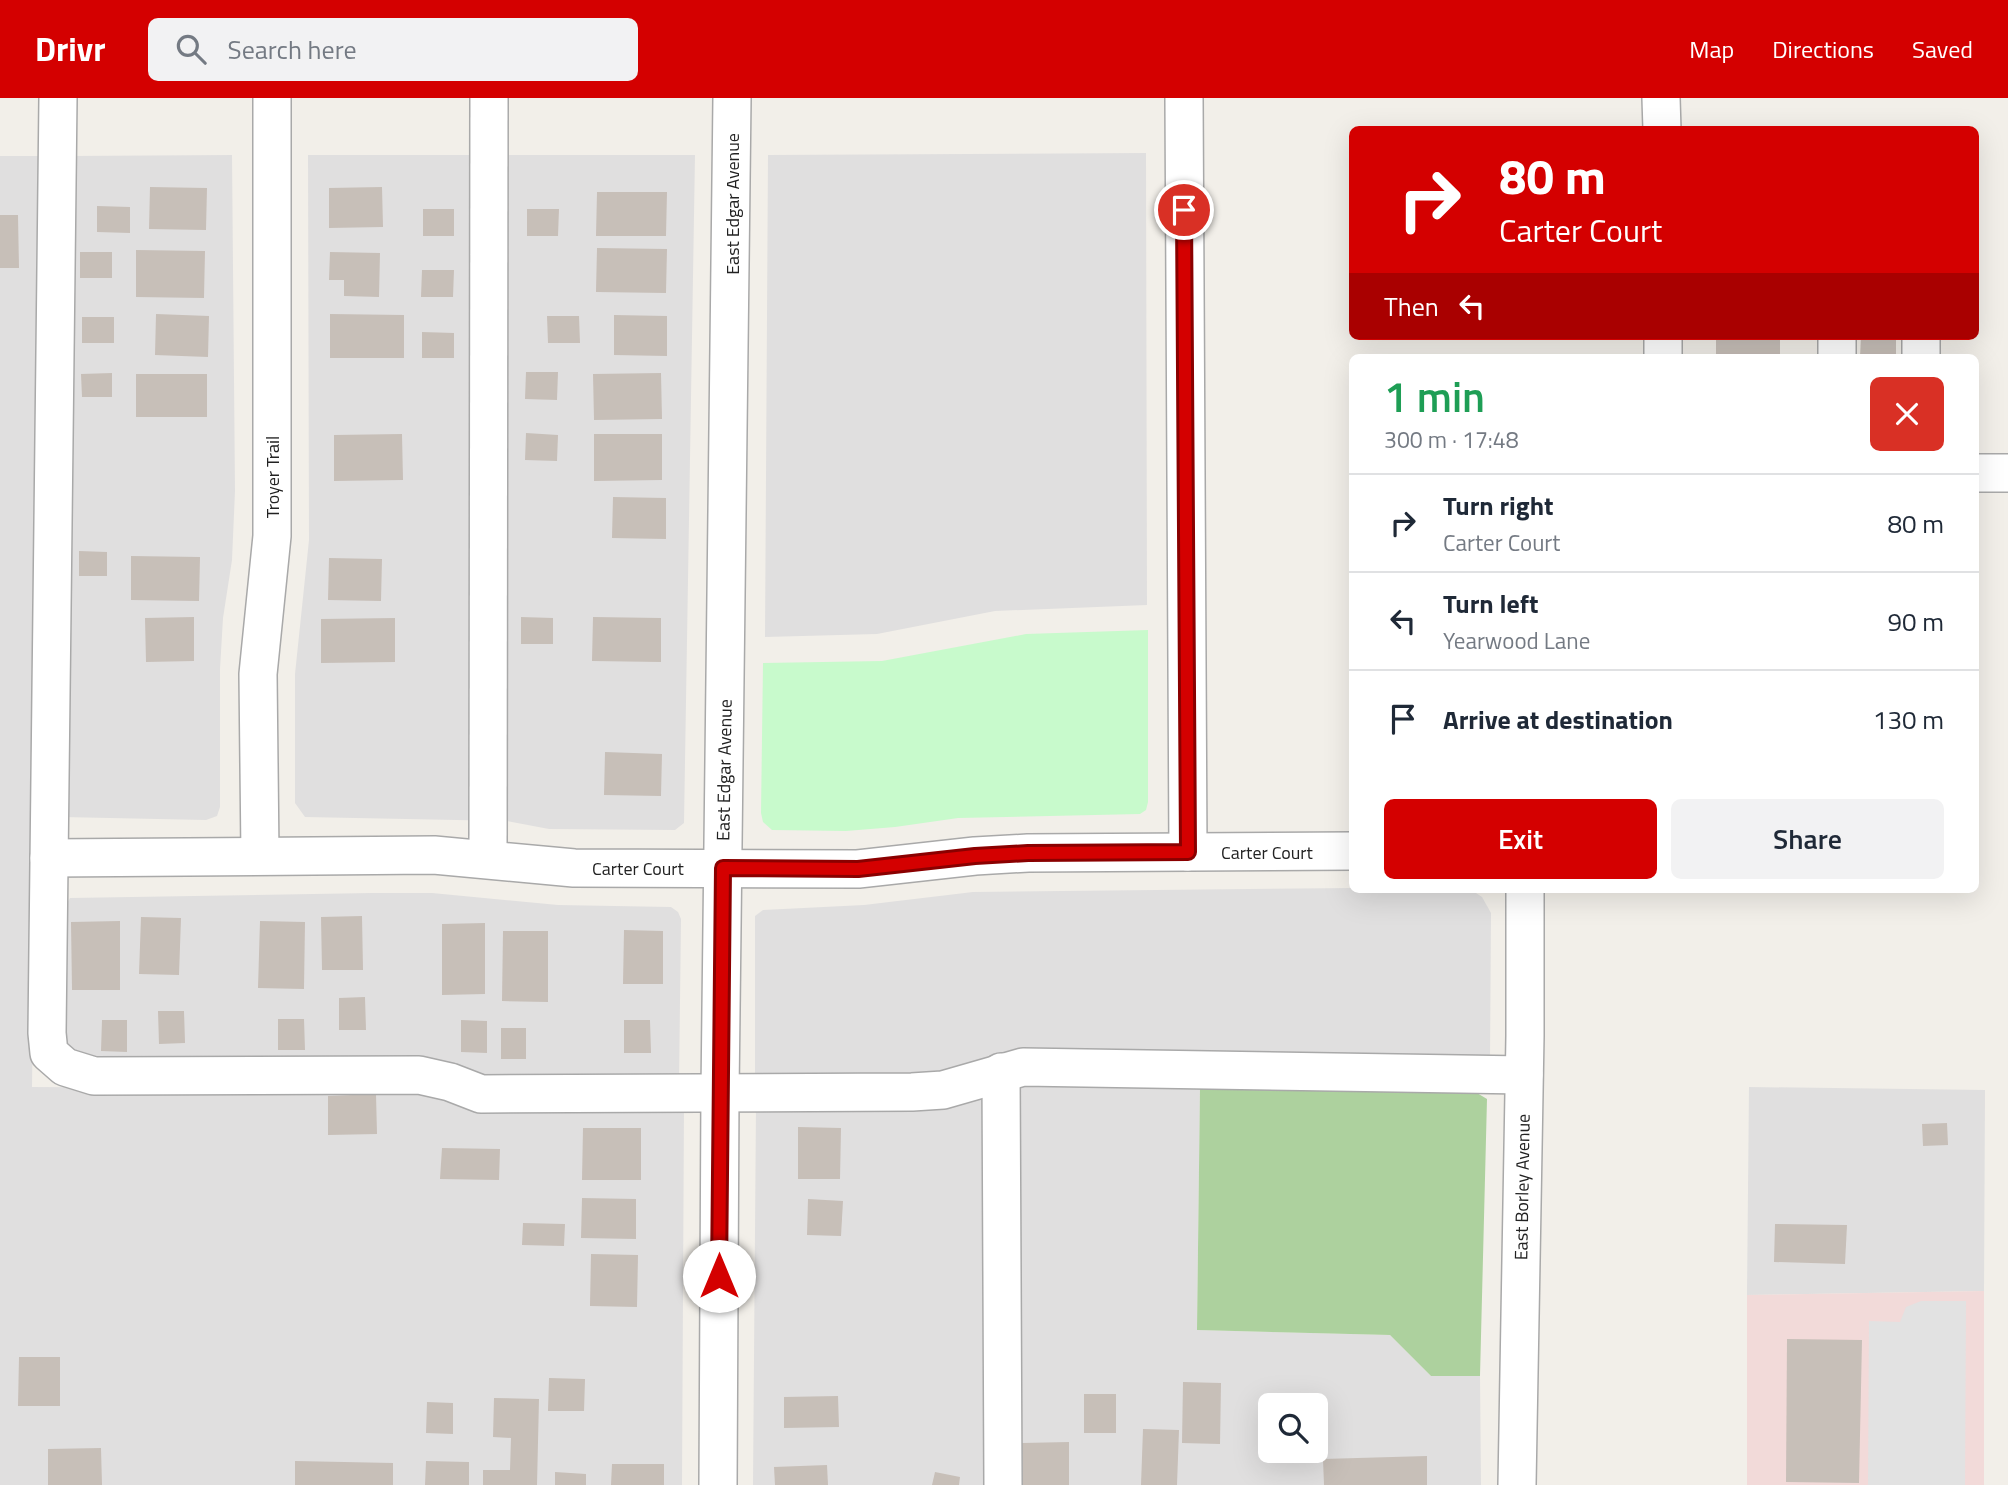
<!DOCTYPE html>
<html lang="en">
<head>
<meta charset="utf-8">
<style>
  body { margin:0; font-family:"Titillium Web",sans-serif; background:#f2f2f3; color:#1f2937; height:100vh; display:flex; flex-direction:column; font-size:26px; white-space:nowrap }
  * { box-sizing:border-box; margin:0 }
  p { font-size:23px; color:#747a83 }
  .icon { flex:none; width:38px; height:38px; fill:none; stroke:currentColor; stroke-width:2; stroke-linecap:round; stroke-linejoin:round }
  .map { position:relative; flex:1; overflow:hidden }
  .drawer { position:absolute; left:1349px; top:256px; width:630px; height:539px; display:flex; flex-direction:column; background:#fff; border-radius:10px; box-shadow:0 7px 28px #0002 }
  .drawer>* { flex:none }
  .top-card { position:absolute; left:1349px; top:28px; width:630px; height:214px; border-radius:10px; box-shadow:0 7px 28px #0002; background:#d40000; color:#fff; overflow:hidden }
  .tools { position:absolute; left:1258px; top:1295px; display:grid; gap:14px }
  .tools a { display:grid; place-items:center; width:70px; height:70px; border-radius:10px; background:#fff; box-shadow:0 7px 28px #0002; font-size:35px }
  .pin { position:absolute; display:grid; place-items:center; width:60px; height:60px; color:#fff; margin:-30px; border:4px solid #fff; border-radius:50%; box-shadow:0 2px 7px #0007 }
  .me { position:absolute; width:77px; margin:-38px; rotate:0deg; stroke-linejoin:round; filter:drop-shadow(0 0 5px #0008) }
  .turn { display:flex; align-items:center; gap:24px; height:147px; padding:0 35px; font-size:32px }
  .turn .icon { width:91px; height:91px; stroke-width:2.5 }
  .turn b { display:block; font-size:49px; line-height:60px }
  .then { display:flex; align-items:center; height:66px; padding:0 35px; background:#0003; gap:14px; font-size:26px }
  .round { display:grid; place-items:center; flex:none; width:74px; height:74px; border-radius:10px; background:#f2f2f3 }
  .head { display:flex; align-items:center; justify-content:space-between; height:119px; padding:0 35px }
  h1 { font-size:42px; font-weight:600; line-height:52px; color:#1e9e55 }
  .button { display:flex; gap:14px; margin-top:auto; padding:14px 35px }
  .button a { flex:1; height:80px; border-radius:10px; background:#d40000; color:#fff; font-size:28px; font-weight:600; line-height:80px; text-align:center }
  .button a+a { background:#f2f2f3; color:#1f2937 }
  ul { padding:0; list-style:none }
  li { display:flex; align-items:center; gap:21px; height:98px; padding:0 35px; border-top:2px solid #e0e1e3 }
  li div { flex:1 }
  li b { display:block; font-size:26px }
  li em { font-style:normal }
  header { display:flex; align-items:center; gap:42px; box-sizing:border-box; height:98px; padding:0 35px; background:#d40000; color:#fff }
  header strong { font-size:33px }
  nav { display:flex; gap:38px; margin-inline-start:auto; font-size:24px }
  .search { width:490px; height:63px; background:#f2f2f3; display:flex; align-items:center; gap:18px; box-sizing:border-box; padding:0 24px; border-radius:10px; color:#747a83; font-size:26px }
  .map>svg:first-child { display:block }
</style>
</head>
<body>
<header>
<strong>Drivr</strong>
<div class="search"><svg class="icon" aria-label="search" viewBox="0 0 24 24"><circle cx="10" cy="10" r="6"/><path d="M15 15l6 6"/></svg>Search here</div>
<nav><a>Map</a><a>Directions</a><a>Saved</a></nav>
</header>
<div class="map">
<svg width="2008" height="1387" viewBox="0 0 2008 1387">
  <rect width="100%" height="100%" fill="#f2efe9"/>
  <g fill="#e0dfdf" fill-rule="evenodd">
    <polygon points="1146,55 1147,507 995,513 877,536 765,539 768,57"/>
    <polygon points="232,57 235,393 232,462 223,520 220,571 220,709 217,718 206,722 62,719 68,58"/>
    <polygon points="308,57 695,57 684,725 675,732 549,731 507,723 305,719 295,705 295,576 309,442"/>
    <polygon points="0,58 44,58 32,989 415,991 684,1007 682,1387 0,1387"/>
    <polygon points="1353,790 1470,791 1482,799 1491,815 1490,963 755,983 755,818 763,812 864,807 973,794"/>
    <polygon points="372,795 432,795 558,807 671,809 678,814 681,821 679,986 83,967 61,943 61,816 70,800"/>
    <path d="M1023,982l177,7 -3,243 193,5 41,41h49l1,109h-728l3,-380zM1270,1307h46v46h-46z"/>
    <polygon points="1749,989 1985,992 1984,1193 1747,1197"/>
  </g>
  <polygon fill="#f2dad9" points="1984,1193 1984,1387 1747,1387 1747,1197"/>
  <polygon fill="#add19e" points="1200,989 1467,989 1487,1001 1480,1278 1431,1278 1390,1237 1197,1232"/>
  <polygon fill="#c8facc" points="1148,532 1148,704 1146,712 1140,716 958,720 895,729 846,733 772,732 763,724 761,715 763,565 882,563 1026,536"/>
  <polygon fill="#e2e2e2" points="1921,1203 1966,1203 1965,1387 1868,1387 1869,1223 1900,1224 1906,1209"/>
  <g fill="#c7bfb8">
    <polygon points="150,89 207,90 206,132 149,131"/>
    <polygon points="382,89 383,129 329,130 329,90"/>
    <polygon points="597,94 667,94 666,138 596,138"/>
    <polygon points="97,108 130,109 130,135 97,134"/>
    <rect x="423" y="111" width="31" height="27"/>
    <polygon points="527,111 559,111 558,138 527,138"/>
    <polygon points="0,117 18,117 19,170 0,170"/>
    <polygon points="597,150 667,151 666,195 596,194"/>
    <polygon points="136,152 205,153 204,200 136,199"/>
    <rect x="80" y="154" width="32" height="26"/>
    <polygon points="330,154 380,155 379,199 344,198 344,182 329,182"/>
    <polygon points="422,172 454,172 453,199 421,199"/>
    <polygon points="156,216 209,218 208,259 155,257"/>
    <polygon points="330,216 404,217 404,260 330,260"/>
    <polygon points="614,217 667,218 667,258 614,257"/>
    <polygon points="547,218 579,218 580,245 548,245"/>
    <rect x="82" y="219" width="32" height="26"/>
    <polygon points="422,234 454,235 454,260 422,260"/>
    <rect x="1716" y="238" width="64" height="21"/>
    <polygon points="1861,238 1896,238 1896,259 1860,259"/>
    <polygon points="526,274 558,274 557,302 525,301"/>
    <polygon points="112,275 112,299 82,299 81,276"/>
    <polygon points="661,275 662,321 594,322 593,276"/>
    <rect x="136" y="276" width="71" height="43"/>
    <polygon points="526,335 558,337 557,363 525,362"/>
    <polygon points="402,336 403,382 334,383 334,337"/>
    <polygon points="594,336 662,336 662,382 594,383"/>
    <polygon points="613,399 666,400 666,441 612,440"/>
    <polygon points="79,453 107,454 107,478 79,478"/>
    <polygon points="131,458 200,459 199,503 131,502"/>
    <polygon points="329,460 382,461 381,503 328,502"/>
    <polygon points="194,519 194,563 146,564 145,520"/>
    <polygon points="521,519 553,520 553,546 521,546"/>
    <polygon points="593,519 661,520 661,564 592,563"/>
    <polygon points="395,520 395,564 321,565 321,521"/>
    <polygon points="605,654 662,656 661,698 604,697"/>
    <polygon points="362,818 363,872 322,872 321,819"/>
    <polygon points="141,819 181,820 179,877 139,876"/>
    <polygon points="120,823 120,892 72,892 71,824"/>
    <polygon points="260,823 305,824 304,891 258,890"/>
    <polygon points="485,825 485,896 442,897 442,826"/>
    <polygon points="624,832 663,833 663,886 623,886"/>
    <polygon points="503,833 548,833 548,904 502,903"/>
    <polygon points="365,899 366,932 339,932 339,900"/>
    <polygon points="158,913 184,913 185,945 159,946"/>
    <polygon points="278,921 304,921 305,952 278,952"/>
    <polygon points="102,922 127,922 127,954 101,953"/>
    <polygon points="461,922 487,923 487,955 461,954"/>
    <polygon points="624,922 650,922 651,955 624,955"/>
    <rect x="501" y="930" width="25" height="31"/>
    <polygon points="376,996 377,1036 328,1037 328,998"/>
    <polygon points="1947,1025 1948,1047 1923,1048 1922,1026"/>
    <polygon points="798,1029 841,1030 840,1081 798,1081"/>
    <polygon points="583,1030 641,1030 641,1082 582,1082"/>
    <polygon points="442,1050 500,1051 499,1082 440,1081"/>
    <polygon points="582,1100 636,1101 636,1141 581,1140"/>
    <polygon points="808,1101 843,1103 841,1138 807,1137"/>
    <polygon points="523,1125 565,1126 564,1148 522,1147"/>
    <polygon points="1775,1126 1847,1127 1845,1166 1774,1164"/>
    <polygon points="591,1156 638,1157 637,1209 590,1208"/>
    <polygon points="1787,1241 1862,1242 1859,1385 1786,1384"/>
    <polygon points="19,1259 60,1259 60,1308 18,1308"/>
    <polygon points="549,1280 585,1281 584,1313 548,1313"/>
    <polygon points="1183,1284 1221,1285 1220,1346 1182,1345"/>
    <rect x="1084" y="1296" width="32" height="39"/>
    <polygon points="838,1298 839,1329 784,1330 784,1299"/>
    <polygon points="494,1300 539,1301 537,1387 483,1387 483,1372 510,1372 511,1340 493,1339"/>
    <polygon points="427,1304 453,1305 453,1336 426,1335"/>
    <polygon points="1143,1331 1179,1332 1177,1387 1141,1387"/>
    <polygon points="1069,1344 1069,1387 1023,1387 1022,1345"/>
    <polygon points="101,1350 102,1387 48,1387 48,1351"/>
    <polygon points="1427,1358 1427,1387 1324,1387 1323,1361"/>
    <polygon points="295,1363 393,1365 393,1387 295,1387"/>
    <polygon points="426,1363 469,1364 469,1387 425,1387"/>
    <polygon points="612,1366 664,1366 664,1387 611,1387"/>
    <polygon points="827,1367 828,1387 775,1387 774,1369"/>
    <polygon points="555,1374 586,1376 586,1387 555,1387"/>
    <polygon points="935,1374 960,1379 959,1387 932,1387"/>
  </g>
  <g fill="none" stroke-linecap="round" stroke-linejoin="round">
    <g stroke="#a9a9a9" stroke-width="40">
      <g id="minor">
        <polyline points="58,0 47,935 49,955 65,969 94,978 419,977 450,984 481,996 912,994 943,992 1023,969 1524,977"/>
        <polyline points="1184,0 1188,754"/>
        <polyline points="1661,0 1662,32"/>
        <polyline points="1663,238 1663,259"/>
        <polyline points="1837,238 1837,259"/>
        <polyline points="1921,259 1921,238"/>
        <polyline points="1976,375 2008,375"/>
        <polyline points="260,757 258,576 272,438 272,0"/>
        <polyline points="49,760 434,757 574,770 858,771 975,758 1028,755 1353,753"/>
        <polyline points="488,761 489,0"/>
        <polyline points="1001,974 1003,1387"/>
        <polyline points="718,1387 720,994 732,0"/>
        <polyline points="1517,1387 1525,938 1525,791"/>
      </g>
    </g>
    <use href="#minor" stroke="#fff" stroke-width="37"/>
  </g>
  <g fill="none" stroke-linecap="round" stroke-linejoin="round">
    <g stroke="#8a0000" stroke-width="18">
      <polyline id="route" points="719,1178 723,770 858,771 975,758 1028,755 1188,754 1184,112"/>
    </g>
    <use href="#route" stroke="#d40000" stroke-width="12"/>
  </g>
  <g text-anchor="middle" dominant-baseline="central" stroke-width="6" stroke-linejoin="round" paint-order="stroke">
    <g font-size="18" fill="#222" stroke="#fff">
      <text transform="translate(732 106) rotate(-90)">East Edgar Avenue</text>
      <text transform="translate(272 379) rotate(-90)">Troyer Trail</text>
      <text transform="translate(724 672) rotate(-89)">East Edgar Avenue</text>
      <text x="1267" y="754">Carter Court</text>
      <text x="638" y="770">Carter Court</text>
      <text transform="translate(1522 1089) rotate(-89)">East Borley Avenue</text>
    </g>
  </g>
</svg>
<div class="tools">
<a><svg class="icon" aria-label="search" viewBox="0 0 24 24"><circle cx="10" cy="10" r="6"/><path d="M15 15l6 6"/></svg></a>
</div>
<div class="pin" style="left:1184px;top:112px;background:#d93025"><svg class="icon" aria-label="arrive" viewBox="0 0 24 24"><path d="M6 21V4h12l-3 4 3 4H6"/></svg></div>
<svg class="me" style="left:719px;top:1178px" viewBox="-20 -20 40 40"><circle r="19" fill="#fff"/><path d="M0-13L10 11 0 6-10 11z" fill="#d40000"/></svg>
<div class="top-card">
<div class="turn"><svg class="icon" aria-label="right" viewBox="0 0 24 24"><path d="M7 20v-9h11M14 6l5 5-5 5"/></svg><div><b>80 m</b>Carter Court</div></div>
<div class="then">Then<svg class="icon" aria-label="left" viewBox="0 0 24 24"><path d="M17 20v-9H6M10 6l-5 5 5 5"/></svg></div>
</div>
<section class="drawer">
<div class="head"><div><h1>1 min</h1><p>300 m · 17:48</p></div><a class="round" style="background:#d93025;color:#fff"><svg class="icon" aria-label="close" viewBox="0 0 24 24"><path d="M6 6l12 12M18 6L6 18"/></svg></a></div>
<ul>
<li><svg class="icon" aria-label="right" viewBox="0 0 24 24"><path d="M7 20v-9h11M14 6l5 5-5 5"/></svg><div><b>Turn right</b><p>Carter Court</p></div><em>80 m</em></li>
<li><svg class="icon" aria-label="left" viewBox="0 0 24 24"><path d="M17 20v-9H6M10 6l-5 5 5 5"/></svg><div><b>Turn left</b><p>Yearwood Lane</p></div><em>90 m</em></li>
<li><svg class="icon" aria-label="arrive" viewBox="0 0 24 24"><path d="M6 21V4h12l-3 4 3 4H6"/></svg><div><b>Arrive at destination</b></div><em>130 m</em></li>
</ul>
<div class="button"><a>Exit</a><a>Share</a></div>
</section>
</div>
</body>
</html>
